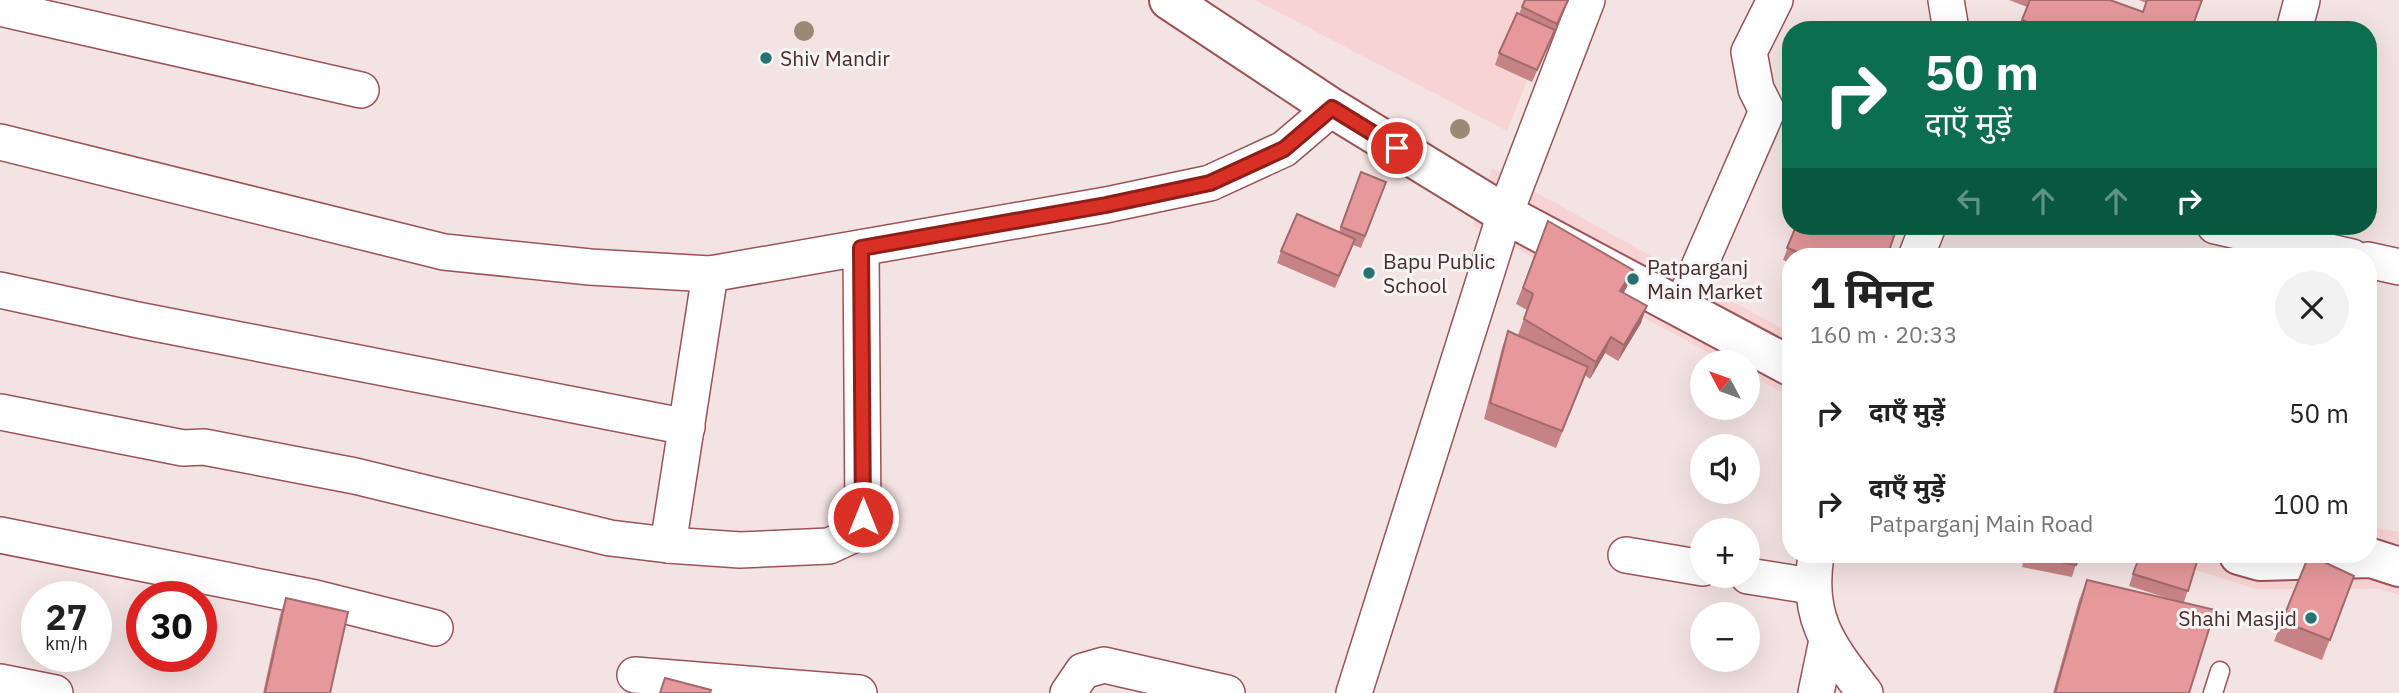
<!DOCTYPE html>
<html lang="hi">
<head>
<meta charset="utf-8">
<style>
  body { margin:0; font-family:"IBM Plex Sans","Noto Sans Devanagari",sans-serif; background:#f2f2f2; color:#222; height:100vh; display:flex; flex-direction:column; font-size:26px; white-space:nowrap }
  * { box-sizing:border-box; margin:0 }
  p { font-size:23px; color:#767676 }
  .icon { flex:none; width:38px; height:38px; fill:none; stroke:currentColor; stroke-width:2; stroke-linecap:round; stroke-linejoin:round }
  .map { position:relative; flex:1; overflow:hidden }
  .details { position:absolute; left:1782px; top:248px; width:595px; height:315px; display:flex; flex-direction:column; background:#fff; border-radius:28px; box-shadow:0 7px 28px #0002 }
  .details>* { flex:none }
  .hud { position:absolute; left:1782px; top:21px; width:595px; height:214px; border-radius:28px; box-shadow:0 7px 28px #0002; background:#0b6e4f; color:#fff; overflow:hidden }
  .needle { width:46px; rotate:311deg }
  .fabs { position:absolute; left:1690px; top:350px; display:grid; gap:14px }
  .fabs a { display:grid; place-items:center; width:70px; height:70px; border-radius:50%; background:#fff; box-shadow:0 7px 28px #0002; font-size:35px }
  .speed { position:absolute; left:21px; top:581px; display:flex; gap:14px; font-size:35px; font-weight:700; text-align:center }
  .speed>* { display:grid; place-content:center; width:91px; height:91px; border-radius:50%; background:#fff; box-shadow:0 7px 28px #0002; line-height:1 }
  .speed small { font-size:18px; font-weight:400 }
  .speed .limit { border:10px solid #d22; background:#fff; color:#111 }
  .pin { position:absolute; display:grid; place-items:center; width:60px; height:60px; color:#fff; margin:-30px; border:4px solid #fff; border-radius:50%; box-shadow:0 2px 7px #0007 }
  .me { position:absolute; width:77px; margin:-38px; rotate:0deg; stroke-linejoin:round; filter:drop-shadow(0 0 5px #0008) }
  .turn { display:flex; align-items:center; gap:24px; height:147px; padding:0 28px; font-size:32px }
  .turn .icon { width:91px; height:91px; stroke-width:2.5 }
  .turn b { display:block; font-size:49px; line-height:60px }
  .lanes { display:flex; align-items:center; height:66px; padding:0 28px; background:#0003; justify-content:center; gap:35px; direction:ltr }
  .lanes .off { opacity:.35 }
  .round { display:grid; place-items:center; flex:none; width:74px; height:74px; border-radius:37px; background:#f2f2f2 }
  .summary { display:flex; align-items:center; justify-content:space-between; height:119px; padding:0 28px }
  h1 { font-size:42px; font-weight:700; line-height:52px }
  ul { padding:0; list-style:none }
  li { display:flex; align-items:center; gap:21px; height:91px; padding:0 28px }
  li div { flex:1 }
  li b { display:block; font-size:26px }
  li em { font-style:normal }
  .map>svg:first-child { display:block }
</style>
</head>
<body>
<div class="map">
<svg width="2399" height="693" viewBox="0 0 2399 693">
  <rect width="100%" height="100%" fill="#f4e3e3"/>
  <g fill="#f8d3d3">
    <polygon points="1255,0 1560,0 1507,131"/>
    <polygon points="1492,168 1790,333 1790,397 1748,374 1748,362 1726,362 1473,225"/>
    <polygon points="2368,526 2399,532 2399,595 2379,589 2256,589 2148,555 2368,555"/>
  </g>
  <g fill="none" stroke-linecap="round" stroke-linejoin="round">
    <g stroke="#9a5357" stroke-width="21">
      <polyline id="lane" points="2213,693 2220,671"/>
    </g>
    <g stroke="#9a5357" stroke-width="38">
      <g id="street">
        <polyline points="1946,0 1951,30"/>
        <polyline points="0,8 361,90"/>
        <polyline points="2294,30 2302,0"/>
        <polyline points="0,142 444,252 590,267 710,274 1106,205 1210,183 1284,149 1332,108"/>
        <polyline points="2215,226 2352,257"/>
        <polyline points="1916,257 1928,226"/>
        <polyline points="2368,260 2399,267"/>
        <polyline points="0,290 138,320 687,427"/>
        <polyline points="1681,308 1767,111 1756,89 1749,52 1775,0"/>
        <polyline points="0,412 183,448 204,447 355,476 610,538 668,545 740,550 829,546 853,535 863,517 861,248"/>
        <polyline points="0,535 315,598 435,628"/>
        <polyline points="668,545 710,274"/>
        <polyline points="1626,555 1703,568"/>
        <path d="M1816,555c-10,63 12,90 49,138"/>
        <polyline points="1748,576 1811,586"/>
        <polyline points="635,675 859,693"/>
        <polyline points="0,682 55,693"/>
        <polyline points="1068,693 1083,671 1104,665 1227,693"/>
        <polyline points="1354,693 1505,214 1587,0"/>
        <polyline points="1816,693 1827,640"/>
      </g>
    </g>
    <g stroke="#9a5357" stroke-width="42">
      <g id="secondary">
        <polyline points="1169,0 1332,108 1505,214 1790,366"/>
        <polyline points="2239,555 2260,561 2371,558 2399,567"/>
      </g>
    </g>
    <use href="#lane" stroke="#fff" stroke-width="18"/>
    <use href="#street" stroke="#fff" stroke-width="35"/>
    <use href="#secondary" stroke="#fff" stroke-width="38"/>
  </g>
  <g fill="#9c8873">
    <circle cx="804" cy="31" r="10"/>
    <circle cx="1460" cy="129" r="10"/>
  </g>
  <g fill="#c68385">
    <polygon points="1525,0 1569,0 1532,82 1495,65 1499,53 1519,14"/>
    <polygon points="2009,0 2110,0 2143,12 2146,3 2139,0 2202,0 2191,30 2019,30 2027,7"/>
    <polygon points="1361,172 1386,182 1361,248 1353,245 1335,288 1277,263 1281,251 1339,232"/>
    <polygon points="1548,221 1633,270 1627,287 1623,293 1641,323 1618,361 1605,353 1590,379 1585,375 1556,448 1484,419 1502,348 1508,331 1518,335 1527,310 1516,304"/>
    <polygon points="1796,226 1887,257 1790,257 1790,263 1783,260"/>
    <polygon points="2025,555 2079,555 2072,577 2022,567"/>
    <polygon points="2139,555 2199,555 2184,602 2189,693 2053,693 2079,600 2087,580 2174,600 2129,586"/>
    <polygon points="2354,576 2322,660 2274,641 2282,621"/>
    <polygon points="286,598 330,693 263,693 280,615"/>
  </g>
  <g fill="#a16a6c">
    <polygon points="1568,0 1569,0 1553,36 1557,24"/>
    <polygon points="1633,270 1627,287 1614,308 1620,291"/>
    <polygon points="1647,306 1641,323 1618,361 1624,345"/>
    <polygon points="1611,337 1605,353 1590,379 1596,362"/>
  </g>
  <g fill="#e6989b" stroke="#a16a6c" stroke-width="2">
    <polygon points="1525,0 1568,0 1557,24 1522,7"/>
    <polygon points="2030,0 2110,0 2143,12 2147,0 2202,0 2191,30 2050,30 2022,20"/>
    <polygon points="1517,13 1555,30 1537,70 1499,53"/>
    <polygon points="1361,172 1386,182 1365,236 1341,227"/>
    <polygon points="1297,214 1355,239 1339,276 1281,251"/>
    <polygon points="1548,221 1633,270 1620,291 1647,306 1624,345 1611,337 1596,362 1524,319 1533,294 1523,288"/>
    <polygon points="1796,226 1875,226 1895,233 1887,257 1812,257 1787,248"/>
    <polygon points="1508,331 1588,367 1562,431 1490,403"/>
    <polygon points="2027,555 2079,555 2076,565"/>
    <polygon points="2140,555 2199,555 2188,591 2133,574"/>
    <polygon points="2309,555 2354,576 2330,640 2282,621"/>
    <polygon points="2087,580 2215,610 2189,693 2055,693"/>
    <polygon points="286,598 348,612 330,693 265,693"/>
    <polygon points="665,678 711,690 710,693 660,693"/>
  </g>
  <g fill="none" stroke-linecap="round" stroke-linejoin="round">
    <g stroke="#8d1f18" stroke-width="18">
      <polyline id="route" points="863,517 861,248 1106,205 1210,183 1284,149 1332,108 1397,148"/>
    </g>
    <use href="#route" stroke="#d93025" stroke-width="12"/>
  </g>
  <g fill="#287274" stroke="#f5f5f5" stroke-width="2.5">
    <circle cx="766" cy="58" r="7"/>
    <circle cx="1369" cy="273" r="7"/>
    <circle cx="1633" cy="279" r="7"/>
    <circle cx="2311" cy="618" r="7"/>
  </g>
  <g text-anchor="middle" dominant-baseline="central" stroke-width="6" stroke-linejoin="round" paint-order="stroke">
    <g font-size="21" fill="#4b2b2c" stroke="#f5f5f5" text-anchor="start">
      <text x="780" y="58">Shiv Mandir</text>
      <text x="1383" y="261">Bapu Public<tspan x="1383" dy="24">School</tspan></text>
      <text x="1647" y="267">Patparganj<tspan x="1647" dy="24">Main Market</tspan></text>
      <text x="2297" y="618" text-anchor="end">Shahi Masjid</text>
    </g>
  </g>
</svg>
<div class="fabs">
<a><svg class="needle" viewBox="-14 -14 28 28"><path d="M0-13l5 13h-10z" fill="#e53935"/><path d="M0 13l5-13h-10z" fill="#767676"/></svg></a>
<a><svg class="icon" aria-label="sound" viewBox="0 0 24 24"><path d="M4 9h4l5-4v14l-5-4H4zM17 9q2 3 0 6"/></svg></a>
<a>+</a>
<a>−</a>
</div>
<div class="speed"><div>27<small>km/h</small></div><div class="limit">30</div></div>
<div class="pin" style="left:1397px;top:148px;background:#d93025"><svg class="icon" aria-label="arrive" viewBox="0 0 24 24"><path d="M6 21V4h12l-3 4 3 4H6"/></svg></div>
<svg class="me" style="left:863px;top:517px" viewBox="-20 -20 40 40"><circle r="17" fill="#d93025" stroke="#fff" stroke-width="3"/><path d="M0-11L8 9 0 5-8 9z" fill="#fff"/></svg>
<div class="hud">
<div class="turn"><svg class="icon" aria-label="right" viewBox="0 0 24 24"><path d="M7 20v-9h11M14 6l5 5-5 5"/></svg><div><b>50 m</b>दाएँ मुड़ें</div></div>
<div class="lanes"><svg class="icon off" aria-label="left" viewBox="0 0 24 24"><path d="M17 20v-9H6M10 6l-5 5 5 5"/></svg><svg class="icon off" aria-label="ahead" viewBox="0 0 24 24"><path d="M12 20V5M6 11l6-6 6 6"/></svg><svg class="icon off" aria-label="ahead" viewBox="0 0 24 24"><path d="M12 20V5M6 11l6-6 6 6"/></svg><svg class="icon" aria-label="right" viewBox="0 0 24 24"><path d="M7 20v-9h11M14 6l5 5-5 5"/></svg></div>
</div>
<section class="details">
<div class="summary"><div><h1>1 मिनट</h1><p>160 m · 20:33</p></div><a class="round"><svg class="icon" aria-label="close" viewBox="0 0 24 24"><path d="M6 6l12 12M18 6L6 18"/></svg></a></div>
<ul>
<li><svg class="icon" aria-label="right" viewBox="0 0 24 24"><path d="M7 20v-9h11M14 6l5 5-5 5"/></svg><div><b>दाएँ मुड़ें</b></div><em>50 m</em></li>
<li><svg class="icon" aria-label="right" viewBox="0 0 24 24"><path d="M7 20v-9h11M14 6l5 5-5 5"/></svg><div><b>दाएँ मुड़ें</b><p>Patparganj Main Road</p></div><em>100 m</em></li>
</ul>
</section>
</div>
</body>
</html>
